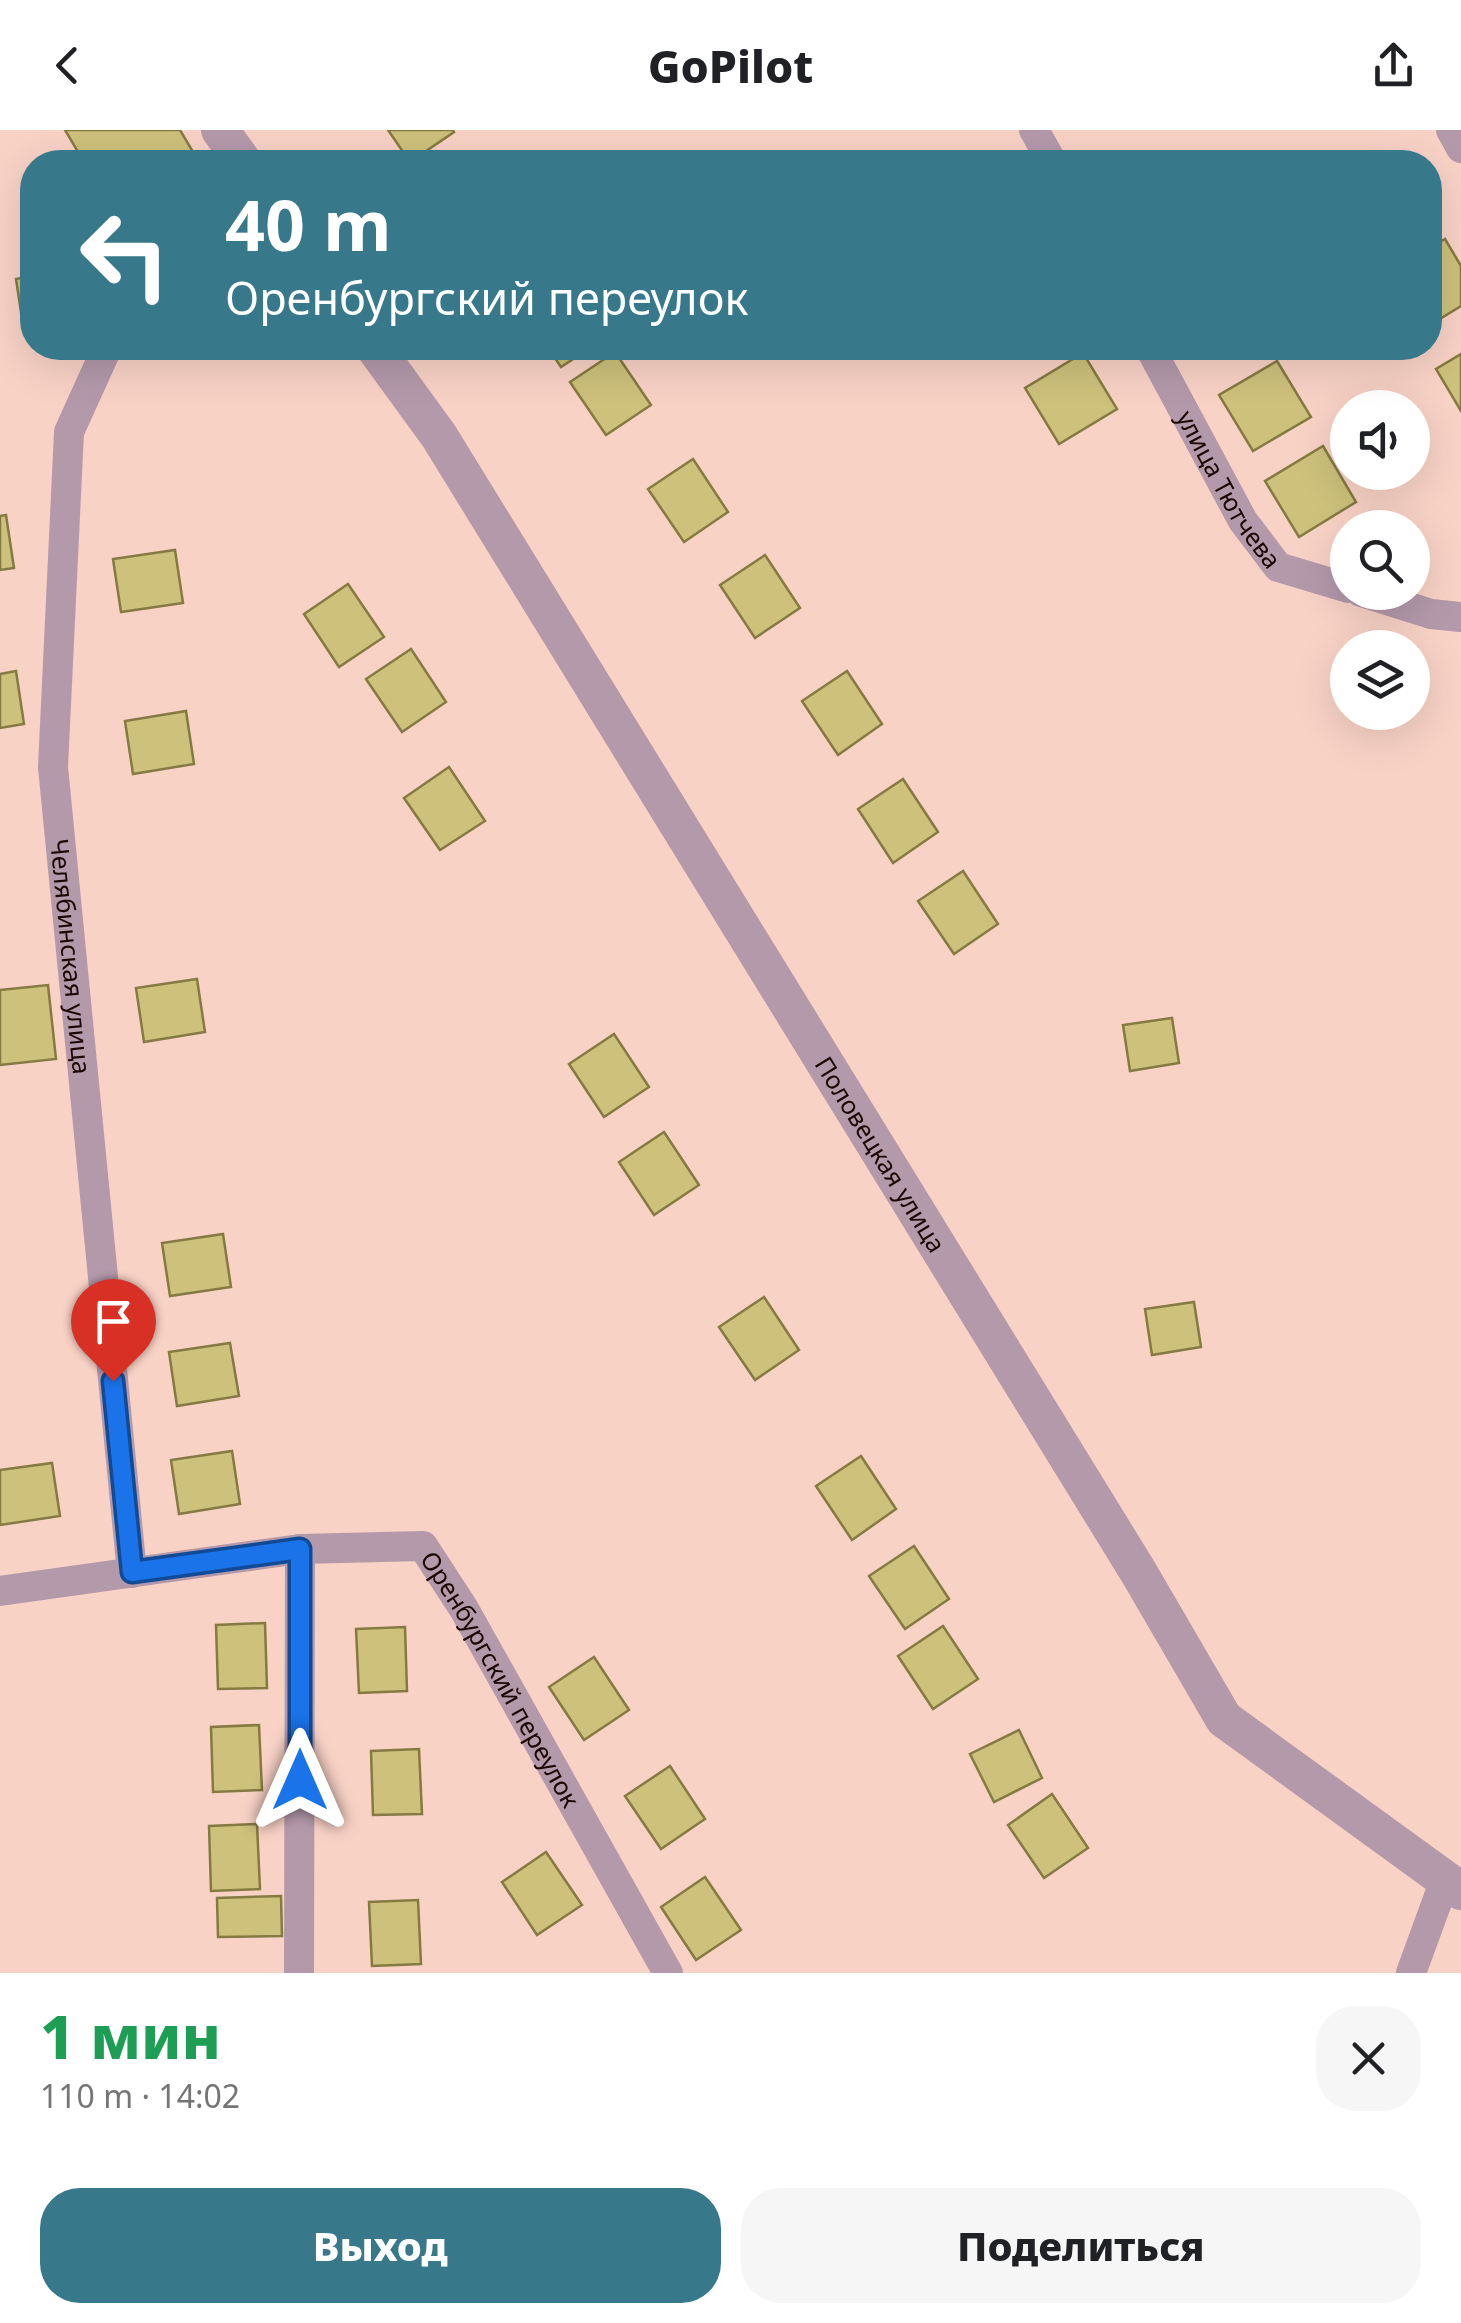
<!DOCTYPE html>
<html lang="ru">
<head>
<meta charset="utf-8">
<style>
  body { margin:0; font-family:"Noto Sans",sans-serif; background:#f6f6f6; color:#202124; height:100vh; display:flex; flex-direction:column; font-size:38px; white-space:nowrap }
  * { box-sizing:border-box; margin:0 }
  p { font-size:32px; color:#757577 }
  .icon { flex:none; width:55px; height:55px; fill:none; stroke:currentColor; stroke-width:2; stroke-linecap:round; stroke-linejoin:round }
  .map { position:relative; height:1843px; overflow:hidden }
  .details { display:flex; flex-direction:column; background:#fff; flex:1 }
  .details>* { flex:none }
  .hud { position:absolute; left:20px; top:20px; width:1422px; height:210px; border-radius:40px; box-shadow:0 10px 40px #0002; background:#37788a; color:#fff; overflow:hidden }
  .controls { position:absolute; left:1330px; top:260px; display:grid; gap:20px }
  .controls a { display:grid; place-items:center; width:100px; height:100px; border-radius:50%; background:#fff; box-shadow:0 10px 40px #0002; font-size:50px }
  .pin { position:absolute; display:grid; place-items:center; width:85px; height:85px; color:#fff; margin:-102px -42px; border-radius:50% 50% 50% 0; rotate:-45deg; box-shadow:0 0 10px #0007 }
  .pin .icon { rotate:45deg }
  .me { position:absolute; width:110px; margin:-55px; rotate:0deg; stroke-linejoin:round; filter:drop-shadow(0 0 8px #0008) }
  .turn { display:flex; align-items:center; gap:35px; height:210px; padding:0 40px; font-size:45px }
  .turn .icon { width:130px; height:130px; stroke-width:2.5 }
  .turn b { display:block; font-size:70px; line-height:85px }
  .round { display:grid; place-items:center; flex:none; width:105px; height:105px; border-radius:40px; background:#f6f6f6 }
  .overview { display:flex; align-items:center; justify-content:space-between; height:170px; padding:0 40px }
  h1 { font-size:60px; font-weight:800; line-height:75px; color:#1e9e55 }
  .cta { display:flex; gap:20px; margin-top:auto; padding:20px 40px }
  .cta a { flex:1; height:115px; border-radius:40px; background:#37788a; color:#fff; font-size:40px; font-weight:800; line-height:115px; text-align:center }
  .cta a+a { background:#f6f6f6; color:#202124 }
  header { display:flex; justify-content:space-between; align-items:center; height:130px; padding:0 40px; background:#fff; font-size:45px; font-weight:800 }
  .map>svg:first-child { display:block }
</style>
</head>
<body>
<header><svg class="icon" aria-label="back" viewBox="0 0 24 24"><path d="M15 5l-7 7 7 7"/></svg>GoPilot<svg class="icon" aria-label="share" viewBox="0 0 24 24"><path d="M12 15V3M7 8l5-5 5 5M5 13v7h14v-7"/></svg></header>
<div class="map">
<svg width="1461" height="1843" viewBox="0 0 1461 1843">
  <rect width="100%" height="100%" fill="#f9d2c6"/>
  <g fill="#cec17c" stroke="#857a41" stroke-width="2.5">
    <polygon points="65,0 180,0 199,32 84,32"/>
    <polygon points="388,0 453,0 454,2 410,32"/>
    <polygon points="1445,109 1461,136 1461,176 1430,195 1430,118"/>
    <polygon points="32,146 32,201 24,202 16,149"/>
    <polygon points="548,218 590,218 561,237"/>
    <polygon points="615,222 651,275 606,305 570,252"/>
    <polygon points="1083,223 1117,279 1059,314 1025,258"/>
    <polygon points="1461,224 1461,281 1436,239"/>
    <polygon points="1277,231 1311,287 1253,321 1219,265"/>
    <polygon points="1323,316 1356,372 1299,407 1265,351"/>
    <polygon points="693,329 728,382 684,412 648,359"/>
    <polygon points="6,385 14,438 0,440 0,386"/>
    <polygon points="175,420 183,473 121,482 113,429"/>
    <polygon points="765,425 800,478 755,508 720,455"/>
    <polygon points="348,454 384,507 339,537 304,484"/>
    <polygon points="411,519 446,572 402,602 366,549"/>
    <polygon points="16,541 24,594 0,598 0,544"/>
    <polygon points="847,541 882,594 838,625 802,571"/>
    <polygon points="186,581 194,634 133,644 125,591"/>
    <polygon points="449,637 485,691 440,720 404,668"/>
    <polygon points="903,649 938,702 893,733 858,679"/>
    <polygon points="963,741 998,794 954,824 918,771"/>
    <polygon points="197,849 205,902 144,912 136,858"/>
    <polygon points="48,855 56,929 0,935 0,860"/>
    <polygon points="1172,888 1179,933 1130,941 1123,895"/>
    <polygon points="614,904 649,957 604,987 569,934"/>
    <polygon points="664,1002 699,1055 654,1085 619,1032"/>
    <polygon points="223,1104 231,1157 170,1166 162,1113"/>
    <polygon points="764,1167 799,1220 755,1250 719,1197"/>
    <polygon points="1194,1172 1201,1217 1152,1225 1145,1179"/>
    <polygon points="230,1213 239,1266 177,1276 169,1222"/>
    <polygon points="232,1321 240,1374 179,1384 171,1330"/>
    <polygon points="861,1326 896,1379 852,1410 816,1356"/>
    <polygon points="52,1333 60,1386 0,1395 0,1340"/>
    <polygon points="914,1416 949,1469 905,1499 869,1446"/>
    <polygon points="265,1493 267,1558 218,1559 216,1495"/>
    <polygon points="943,1496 978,1549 933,1579 898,1526"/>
    <polygon points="405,1497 407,1561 359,1563 356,1499"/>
    <polygon points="594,1527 629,1580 584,1610 549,1557"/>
    <polygon points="259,1595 262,1660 213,1662 211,1597"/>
    <polygon points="1019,1600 1042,1648 994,1672 970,1624"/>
    <polygon points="419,1619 422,1684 373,1685 371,1621"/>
    <polygon points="670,1636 705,1689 661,1719 625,1666"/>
    <polygon points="1052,1664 1088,1718 1044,1748 1008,1695"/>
    <polygon points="257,1694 260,1759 211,1761 209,1696"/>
    <polygon points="546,1722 582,1775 537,1805 502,1752"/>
    <polygon points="705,1747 741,1800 696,1830 661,1777"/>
    <polygon points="281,1766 282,1806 218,1807 217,1768"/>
    <polygon points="418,1770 421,1834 372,1836 369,1772"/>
  </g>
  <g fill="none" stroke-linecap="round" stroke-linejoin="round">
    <g stroke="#b499ab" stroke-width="30">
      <polyline points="1034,0 1052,32"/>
      <polyline points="1451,0 1461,18"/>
      <path id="s1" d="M107,218l-38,84 -16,335 79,806"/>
      <path id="s2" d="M1150,218l93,173 35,46 70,21"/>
      <polyline points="1361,462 1431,484 1461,487"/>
      <path id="s3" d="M0,1461l300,-42 123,-3 41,63 204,364"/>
      <polyline points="299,1843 300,1419"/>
      <polyline points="1411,1843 1445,1750"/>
    </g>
    <g stroke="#b499ab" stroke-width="38">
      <polyline points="220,0 243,32"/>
      <path id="s4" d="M375,218l64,88 700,1137 85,146 237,172"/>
    </g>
  </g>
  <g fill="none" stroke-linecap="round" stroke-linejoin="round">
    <g stroke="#114b97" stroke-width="25">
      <polyline id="route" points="113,1251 132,1442 300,1419 300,1650"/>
    </g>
    <use href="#route" stroke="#1a73e8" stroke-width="18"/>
  </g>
  <g text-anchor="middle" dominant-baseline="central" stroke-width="10" stroke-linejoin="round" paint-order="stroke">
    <g font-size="25" fill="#1a0602" stroke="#fde3da">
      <text stroke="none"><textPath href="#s2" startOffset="162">улица Тютчева</textPath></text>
      <text stroke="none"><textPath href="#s1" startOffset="618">Челябинская улица</textPath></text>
      <text stroke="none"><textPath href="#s4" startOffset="952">Половецкая улица</textPath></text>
      <text stroke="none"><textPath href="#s3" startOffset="580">Оренбургский переулок</textPath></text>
    </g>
  </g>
</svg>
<div class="controls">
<a><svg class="icon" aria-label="sound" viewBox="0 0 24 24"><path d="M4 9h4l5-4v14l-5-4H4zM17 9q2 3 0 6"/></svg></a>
<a><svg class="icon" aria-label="search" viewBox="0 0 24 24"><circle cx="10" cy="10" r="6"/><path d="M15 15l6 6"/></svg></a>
<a><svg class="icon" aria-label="layers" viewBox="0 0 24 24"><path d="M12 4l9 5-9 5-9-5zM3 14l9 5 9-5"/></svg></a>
</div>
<div class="pin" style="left:113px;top:1251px;background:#d93025"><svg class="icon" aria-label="arrive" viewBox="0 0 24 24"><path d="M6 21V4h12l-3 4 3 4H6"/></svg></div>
<svg class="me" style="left:300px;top:1650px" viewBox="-20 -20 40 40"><path d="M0-17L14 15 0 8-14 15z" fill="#1a73e8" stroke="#fff" stroke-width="4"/></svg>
<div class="hud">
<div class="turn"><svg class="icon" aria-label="left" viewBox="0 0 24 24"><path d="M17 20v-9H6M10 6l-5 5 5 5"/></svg><div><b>40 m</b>Оренбургский переулок</div></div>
</div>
</div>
<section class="details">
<div class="overview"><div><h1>1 мин</h1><p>110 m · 14:02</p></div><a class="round"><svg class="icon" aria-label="close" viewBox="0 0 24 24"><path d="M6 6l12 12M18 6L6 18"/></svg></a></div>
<div class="cta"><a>Выход</a><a>Поделиться</a></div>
</section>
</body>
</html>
